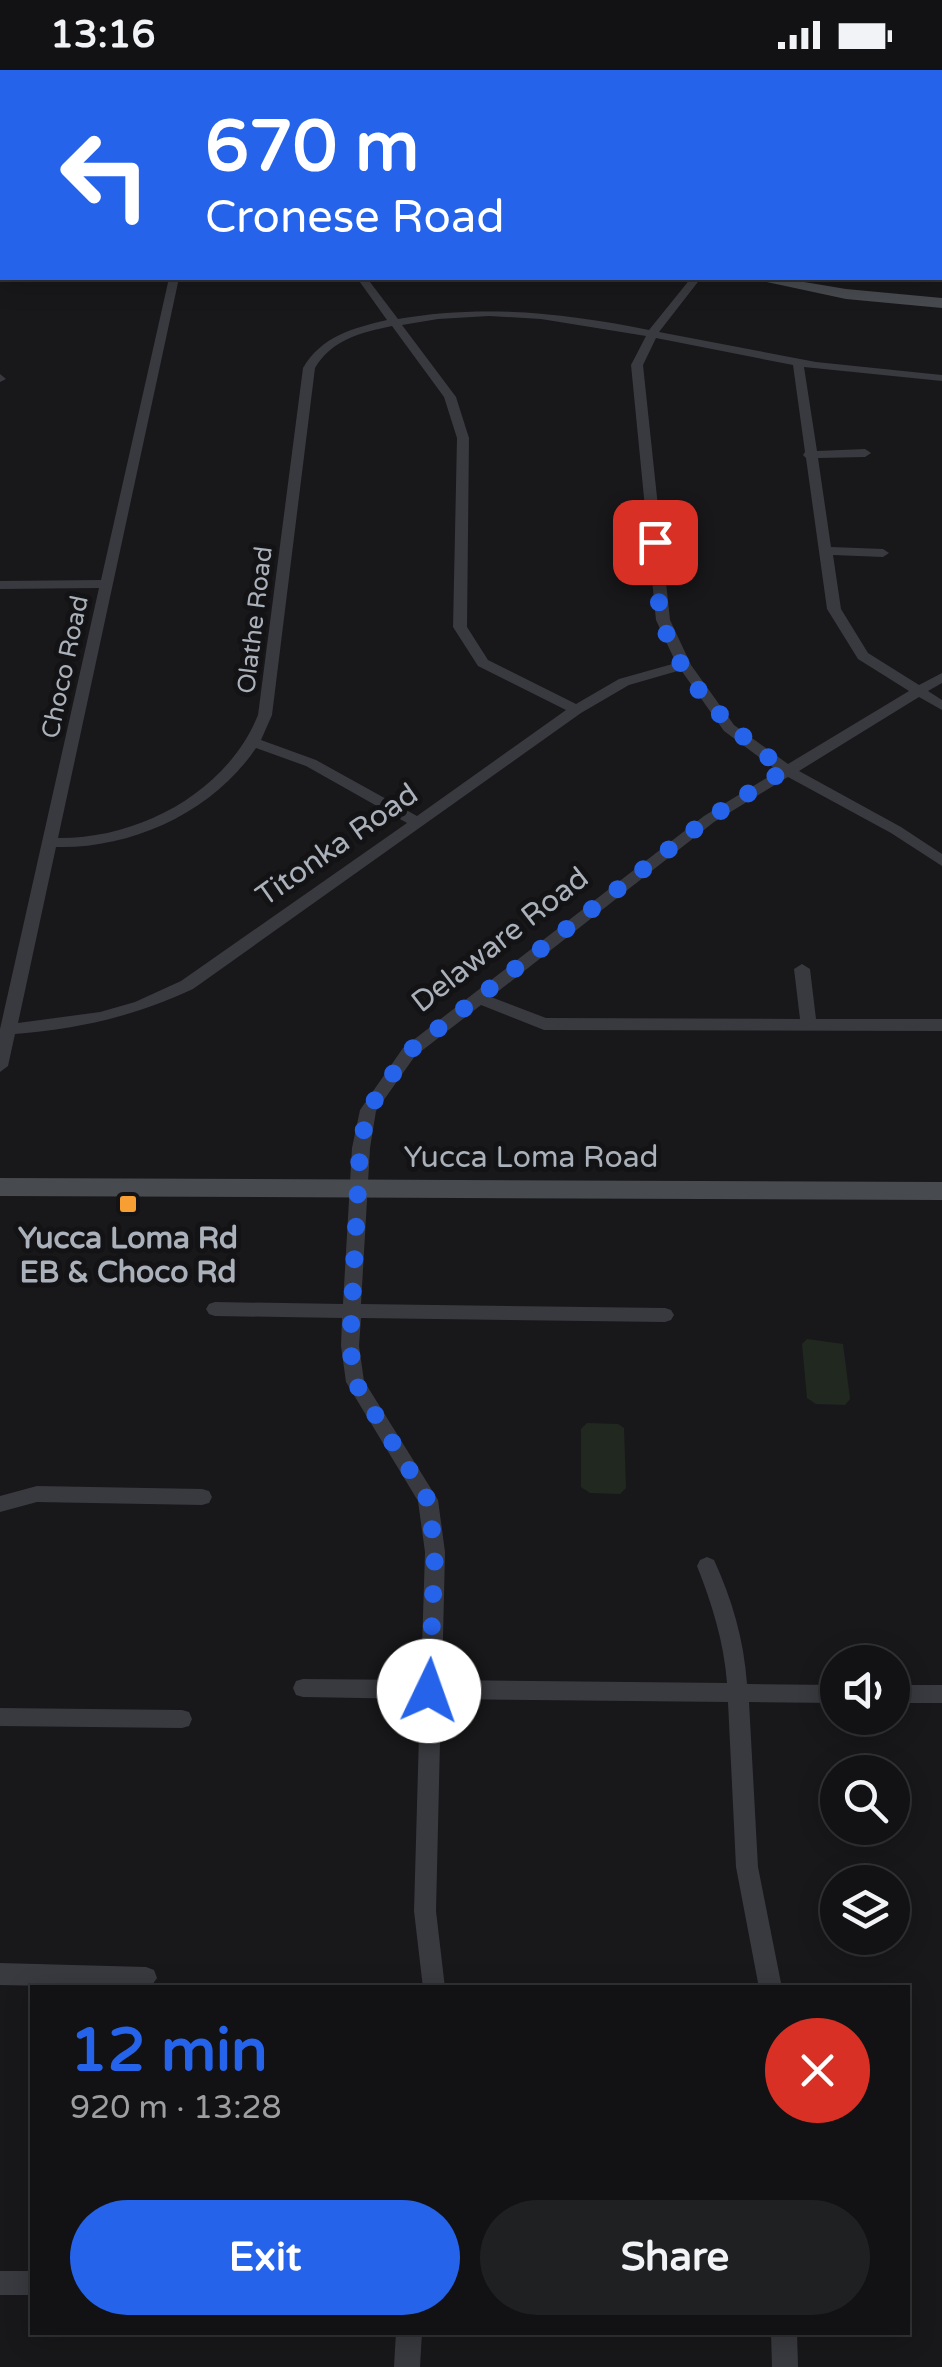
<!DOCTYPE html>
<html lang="en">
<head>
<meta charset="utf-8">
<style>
  body { margin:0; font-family:"Varela Round",sans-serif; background:#1f2022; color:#f1f3f6; height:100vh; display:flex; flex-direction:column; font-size:38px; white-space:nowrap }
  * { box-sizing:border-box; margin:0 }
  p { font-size:32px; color:#9c9ea0 }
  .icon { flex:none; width:55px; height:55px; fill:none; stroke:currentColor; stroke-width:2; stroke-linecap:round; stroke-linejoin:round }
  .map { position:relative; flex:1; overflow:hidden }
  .panel { position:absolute; left:30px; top:1915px; width:880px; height:350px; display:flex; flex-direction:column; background:#121214; border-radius:0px; box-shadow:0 5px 25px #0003,0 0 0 2px #313234 }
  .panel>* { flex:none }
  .banner { position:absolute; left:0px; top:0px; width:942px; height:210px; box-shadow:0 5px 25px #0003,0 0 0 2px #313234; background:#2563eb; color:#fff; overflow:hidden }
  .buttons { position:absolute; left:820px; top:1575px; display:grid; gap:20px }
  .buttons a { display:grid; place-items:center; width:90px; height:90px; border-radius:50%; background:#121214; box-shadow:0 5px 25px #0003,0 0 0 2px #313234; font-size:50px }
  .pin { position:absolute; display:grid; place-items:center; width:85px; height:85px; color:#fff; margin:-42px; border-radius:20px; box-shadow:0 5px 15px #0006 }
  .me { position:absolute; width:110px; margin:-55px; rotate:3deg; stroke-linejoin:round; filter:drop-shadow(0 0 8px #0008) }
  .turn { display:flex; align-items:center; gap:35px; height:210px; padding:0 40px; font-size:45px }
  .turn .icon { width:130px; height:130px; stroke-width:2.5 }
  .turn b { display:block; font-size:70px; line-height:85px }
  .round { display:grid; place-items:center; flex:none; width:105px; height:105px; border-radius:52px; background:#1f2022 }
  .summary { display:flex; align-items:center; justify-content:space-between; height:170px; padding:0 40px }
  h1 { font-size:60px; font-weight:800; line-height:75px; color:#2563eb }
  .button { display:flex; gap:20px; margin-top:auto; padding:20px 40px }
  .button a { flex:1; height:115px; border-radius:60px; background:#2563eb; color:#fff; font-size:40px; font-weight:800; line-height:115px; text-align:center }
  .button a+a { background:#1f2022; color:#f1f3f6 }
  .status { display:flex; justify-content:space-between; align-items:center; height:70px; padding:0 50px; background:#121214; direction:ltr }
  .status svg { height:28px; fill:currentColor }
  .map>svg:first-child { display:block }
</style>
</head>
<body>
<div class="status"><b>13:16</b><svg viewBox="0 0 49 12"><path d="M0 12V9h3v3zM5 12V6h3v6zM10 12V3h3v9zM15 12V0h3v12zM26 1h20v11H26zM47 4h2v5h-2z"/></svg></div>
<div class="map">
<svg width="942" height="2297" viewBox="0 0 942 2297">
  <rect width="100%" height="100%" fill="#18181a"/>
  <g fill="#202820">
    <polygon points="807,1269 843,1274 850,1329 845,1335 816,1334 807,1328 802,1274"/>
    <polygon points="587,1353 618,1354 624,1358 626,1418 620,1424 590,1423 581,1417 581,1359"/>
  </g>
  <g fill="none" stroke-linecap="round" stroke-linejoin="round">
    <g fill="#393a3f" fill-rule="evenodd">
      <polygon points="212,0 222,0 222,2 213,2"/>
      <polygon points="487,0 497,0 499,2 489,2"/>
      <rect x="0" y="64" width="2" height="6"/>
      <path d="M169,208h10l-121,560c81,1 169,-46 200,-123l45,-347c19,-32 50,-40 84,-48l-30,-42h10l31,41c85,-15 167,-6 251,11l42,-52h10l-42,54 157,30 126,13v6l-138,-14 13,84 48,-2 6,4 -6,4 -47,1 13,89 52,2 6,4 -6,4 -50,-2 8,54 27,44 51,32 23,-12v10l-14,8 14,9v10l-23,-13 -120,74 102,56 41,27v12l-51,-33 -103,-56 -74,45 -223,175 55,21 254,1 -6,-50 8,-5 8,5 6,50h126v12l-398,-1 -63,-25 -66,51 -39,55 -6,37 -9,156 304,4 6,2 3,5 -3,5 -6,2 -304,-4 -2,28 5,35 74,119 7,52 -3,128 285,3c-3,-41 -15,-79 -30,-117l3,-6 7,-3 7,3c18,39 30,80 33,124l91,1v18l-89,-1 9,165 24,121h-23l-23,-121 -8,-165 -287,-3 -5,212 9,77h-22l-9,-77 6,-212 -117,-2 -7,-2 -3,-7 3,-7 7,-2 118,1 4,-128 -7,-51 -72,-119 -5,-36 1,-28 -127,-2 -6,-2 -3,-5 3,-5 6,-2 128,2 9,-156 8,-38 43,-62 301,-232 74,-45 -54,-40 -43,-61 -52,15 -48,28 -388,276c-58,27 -114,40 -178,45l-7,32 -8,6v-43l99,-441 -99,1v-8l101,-1zM489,246l52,3 105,17 -15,29 25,255 20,43 -57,16 -43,25 -88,-44 -21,-33 2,-189 -13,-41 -54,-72 36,-6zM392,256l52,71 13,41 -4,189 25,39 88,44 -149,106 -101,-56 -55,-20 11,-25 43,-347c16,-28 47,-36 77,-42zM656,268l137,27 12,87 -2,3 3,3 21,151 31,50 51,32 -121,73 -54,-39 -43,-60 -21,-45 -27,-255zM256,678l50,18 101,57 -226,158 -46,21 -35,10 -82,11 38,-176c76,2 157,-35 200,-99z"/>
      <polygon points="0,304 6,309 0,312"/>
      <polygon points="37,1416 202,1419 209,1421 212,1427 209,1433 202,1435 37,1432 0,1442 0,1426"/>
      <rect x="892" y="1615" width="50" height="18"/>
      <polygon points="0,1638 182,1640 189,1642 192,1649 189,1656 182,1658 0,1656"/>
      <polygon points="0,1893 146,1897 154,1900 157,1908 150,1918 0,1915"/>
      <rect x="0" y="2201" width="32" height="24"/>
      <polygon points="396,2262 422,2262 420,2297 394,2297"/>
      <polygon points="771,2262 797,2262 798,2297 772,2297"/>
    </g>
    <g fill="#474a4f" fill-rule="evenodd">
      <polygon points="0,201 2,208 8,209 0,211"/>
      <polygon points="748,208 780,208 846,219 942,228 942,238 846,229"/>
      <polygon points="0,1108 942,1112 942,1130 0,1126"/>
    </g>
  </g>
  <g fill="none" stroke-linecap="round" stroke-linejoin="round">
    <path stroke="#2563eb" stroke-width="18" stroke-dasharray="0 32.4" d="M429,1621l6,-139 -7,-52 -73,-118 -5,-36 10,-198 8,-38 40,-58 300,-233 77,-49c-51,-38 -105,-86 -123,-150 -6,-24 -4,-54 -7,-78"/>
  </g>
  <rect fill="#f79f33" stroke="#131315" stroke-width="4" x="118" y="1124" width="20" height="20" rx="5"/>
  <g text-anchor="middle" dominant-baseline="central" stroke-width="10" stroke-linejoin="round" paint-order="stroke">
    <g font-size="25" fill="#aab1ba" stroke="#131315">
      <text transform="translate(255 550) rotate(-83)">Olathe Road</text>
      <text transform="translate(65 597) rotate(-78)">Choco Road</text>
    </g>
    <g font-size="30" fill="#aab1ba" stroke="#131315">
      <text transform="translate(337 775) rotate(-35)">Titonka Road</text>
      <text transform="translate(500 870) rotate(-38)">Delaware Road</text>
      <text x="531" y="1087">Yucca Loma Road</text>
    </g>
    <g font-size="30" font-weight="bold" fill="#aab1ba" stroke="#131315">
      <text x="128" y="1168">Yucca Loma Rd<tspan x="128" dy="34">EB &amp; Choco Rd</tspan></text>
    </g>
  </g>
</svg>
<div class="buttons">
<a><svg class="icon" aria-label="sound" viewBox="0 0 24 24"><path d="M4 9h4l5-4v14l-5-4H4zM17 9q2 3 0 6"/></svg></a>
<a><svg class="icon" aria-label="search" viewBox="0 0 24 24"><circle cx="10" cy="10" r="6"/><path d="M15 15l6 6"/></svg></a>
<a><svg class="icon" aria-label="layers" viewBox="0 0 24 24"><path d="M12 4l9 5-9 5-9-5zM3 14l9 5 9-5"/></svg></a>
</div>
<div class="pin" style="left:655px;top:472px;background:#d93025"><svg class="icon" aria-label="arrive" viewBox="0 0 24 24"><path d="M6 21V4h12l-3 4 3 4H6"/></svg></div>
<svg class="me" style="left:429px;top:1621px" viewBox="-20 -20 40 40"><circle r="19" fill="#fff"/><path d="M0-13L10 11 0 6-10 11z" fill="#2563eb"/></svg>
<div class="banner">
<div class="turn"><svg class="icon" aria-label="left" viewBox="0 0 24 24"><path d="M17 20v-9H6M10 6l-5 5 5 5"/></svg><div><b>670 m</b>Cronese Road</div></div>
</div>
<section class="panel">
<div class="summary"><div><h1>12 min</h1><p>920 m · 13:28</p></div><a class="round" style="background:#d93025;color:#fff"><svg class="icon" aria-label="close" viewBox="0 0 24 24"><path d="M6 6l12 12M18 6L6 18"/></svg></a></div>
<div class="button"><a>Exit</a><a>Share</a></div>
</section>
</div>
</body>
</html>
